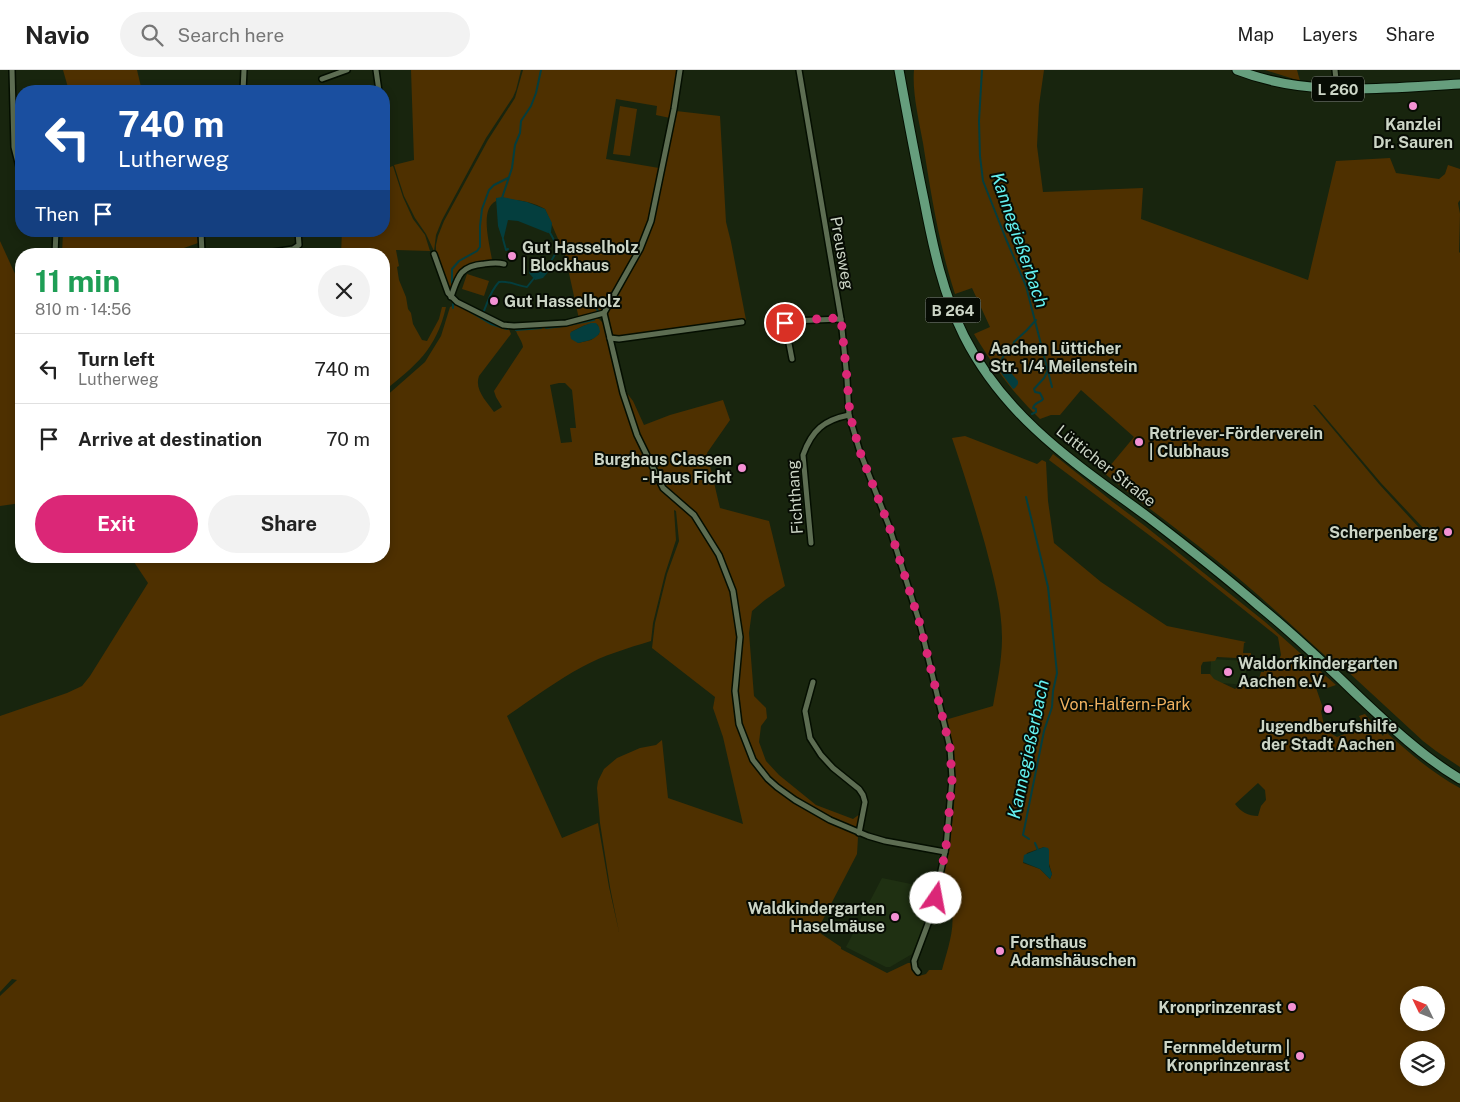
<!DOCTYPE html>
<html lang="en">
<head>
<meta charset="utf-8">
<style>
  body { margin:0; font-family:"Public Sans",sans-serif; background:#f2f2f2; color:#222; height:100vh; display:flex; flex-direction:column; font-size:19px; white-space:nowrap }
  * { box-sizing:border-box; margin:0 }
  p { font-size:16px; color:#767676 }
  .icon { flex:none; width:28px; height:28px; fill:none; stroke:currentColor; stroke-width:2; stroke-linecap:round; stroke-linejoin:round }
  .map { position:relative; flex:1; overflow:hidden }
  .side { position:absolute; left:15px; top:178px; width:375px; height:315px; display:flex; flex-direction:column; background:#fff; border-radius:20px; box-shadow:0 2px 8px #0003 }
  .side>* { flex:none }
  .hud { position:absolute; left:15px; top:15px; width:375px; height:152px; border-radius:20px; box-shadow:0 2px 8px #0003; background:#1a4fa0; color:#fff; overflow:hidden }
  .needle { width:32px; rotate:313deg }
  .fabs { position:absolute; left:1400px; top:916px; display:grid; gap:10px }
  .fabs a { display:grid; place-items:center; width:45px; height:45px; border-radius:50%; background:#fff; box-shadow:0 2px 8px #0003; font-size:25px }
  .pin { position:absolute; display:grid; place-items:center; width:42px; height:42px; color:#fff; margin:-21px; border:2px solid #fff; border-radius:50%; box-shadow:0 1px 5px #0007 }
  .me { position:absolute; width:55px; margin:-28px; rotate:12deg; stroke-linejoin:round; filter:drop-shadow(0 0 4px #0008) }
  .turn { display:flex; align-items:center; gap:18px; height:105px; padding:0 20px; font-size:22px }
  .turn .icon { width:65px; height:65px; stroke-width:2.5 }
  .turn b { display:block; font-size:35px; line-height:42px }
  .then { display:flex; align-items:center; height:48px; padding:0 20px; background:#0003; gap:10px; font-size:19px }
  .round { display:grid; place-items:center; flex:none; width:52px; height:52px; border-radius:26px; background:#f2f2f2 }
  .overview { display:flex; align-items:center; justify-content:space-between; height:85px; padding:0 20px }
  h1 { font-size:30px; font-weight:700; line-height:38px; color:#1e9e55 }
  .button { display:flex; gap:10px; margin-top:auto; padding:10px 20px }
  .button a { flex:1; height:58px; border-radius:30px; background:#db2777; color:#fff; font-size:20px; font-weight:700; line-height:58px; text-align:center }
  .button a+a { background:#f2f2f2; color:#222 }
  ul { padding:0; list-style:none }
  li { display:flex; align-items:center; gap:15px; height:70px; padding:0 20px; border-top:1px solid #e0e0e0 }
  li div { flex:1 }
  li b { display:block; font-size:19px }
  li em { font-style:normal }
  header { display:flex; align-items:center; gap:30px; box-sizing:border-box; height:70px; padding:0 25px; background:#fff; border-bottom:1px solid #e0e0e0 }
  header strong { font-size:24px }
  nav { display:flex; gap:28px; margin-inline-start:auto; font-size:18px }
  .search { width:350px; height:45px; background:#f2f2f2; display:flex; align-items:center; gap:12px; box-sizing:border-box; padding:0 18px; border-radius:28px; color:#767676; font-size:19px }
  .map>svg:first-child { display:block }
</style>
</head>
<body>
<header>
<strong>Navio</strong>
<div class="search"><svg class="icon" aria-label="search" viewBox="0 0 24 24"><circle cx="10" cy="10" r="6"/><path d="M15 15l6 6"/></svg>Search here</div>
<nav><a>Map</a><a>Layers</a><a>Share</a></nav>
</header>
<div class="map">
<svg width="1460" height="1032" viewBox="0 0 1460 1032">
  <rect width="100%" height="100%" fill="#18250e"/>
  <g fill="#1f3012">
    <polygon points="1211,589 1247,591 1245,615 1210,612"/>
    <polygon points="882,808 935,819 926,852 912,884 890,897 886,897 846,877"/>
  </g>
  <g fill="#4e3000" fill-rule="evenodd">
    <polygon points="63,0 137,0 142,21 69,21"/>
    <polygon points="411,0 521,0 516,20 513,27 486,68 442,150 436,165 434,181 426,164 415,148 404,126 394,95 414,90"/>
    <path d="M523,0h155l-8,48 -14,-3 1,-9 -41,-7 -10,60 53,9c-3,21 -6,41 -12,61 -9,27 -28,53 -42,78l-4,5 -22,7 -14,-64 -20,-46c-15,-9 -33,-9 -49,-11v3c-17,8 -6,44 -4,59l-22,5 -19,26 -1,1 -14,-38v-9l2,-9 6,-15 44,-81 27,-42z"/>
    <path d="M914,0h130l-5,35 -2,41 6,46 100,-4 -2,31 167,61 28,-119 54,-3 6,15 43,6 6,-5 3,-9 12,4v31l-2,3 2,11 -1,38 1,1v514l-24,-16 -13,-10 -78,-72 -3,2c-41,-37 -82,-76 -126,-111 -37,-30 -75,-57 -112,-87l30,-36 -53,-47 -21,25h-9l-11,4c-28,-27 -46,-52 -66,-85l16,-7 -18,-39 -17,6c-16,-49 -24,-100 -32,-151 -4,-22 -11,-51 -9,-73zM1313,335h2l66,78 44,47 -3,1 -43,-47z"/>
    <polygon points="1265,0 1297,0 1300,11"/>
    <polygon points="620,36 637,39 630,86 613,84"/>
    <path d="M676,41l44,5 6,106 5,20 15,78 -130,18 -4,-1 -6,-24c15,-27 34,-53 44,-82 13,-39 16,-81 26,-120z"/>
    <path d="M393,96l10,31 10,22 12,16 5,16 -34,-1 3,16 -2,1 2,13 7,17 2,12 3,4 2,11 9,16 5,1 12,-22 3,-12h4c-10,43 -30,58 -62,84v-137h-43l1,-23h42v-62z"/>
    <polygon points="60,161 196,161 198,173 167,184 62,184 63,162"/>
    <polygon points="0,171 21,217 21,433 0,436"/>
    <polygon points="467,204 489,211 484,226 462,219"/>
    <path d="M457,234l35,19 17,6 2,5 -32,42c-5,14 8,26 15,36l8,-5 -6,-10 -2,-6 29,-44c-1,-7 -5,-10 -7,-16l-3,-3 80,-10 6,1 4,4 17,70 6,-1 7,9 11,24 26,-10 53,-15 7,20 -23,33 13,55 49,13 16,65 -20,14 -13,11 -3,22 5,63 12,12 1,10 -6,8 -2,16 7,19 13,14 37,30 37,14 7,-5c-2,14 -2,27 -3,40l-40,77 24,16v2l46,24 21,-10h3l2,6 6,7 7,-2 3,-4h13c5,-20 21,-60 0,-74l-3,2c8,-41 17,-82 16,-124 -1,-19 -5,-36 -10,-54l48,-14c4,-23 9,-45 9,-68 0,-32 -9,-63 -17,-94 -10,-35 -21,-71 -33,-106l13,-2 72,28 5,-4 4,2 2,39 6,42 47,39 66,44 79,16 -2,1 -1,10h8v11l-14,-2v-4l-20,-1 -2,4 -12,1 -2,4v8h9l4,5 21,10 12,-10h12l2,-7h3v-6h12l5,-11 -3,-18 -109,-87 -120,-90 4,-6 60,48 32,24 119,95 72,64 -9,3 -12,-3 8,23 -2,3 4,19 12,7 27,-11 -5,-10 6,-2 18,22 2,-5c23,21 47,42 75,57v314h-1460v-106l17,-16 -5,-1 -12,13v-276l67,-23 15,-7 8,-10 58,-93 -18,-27h254v-158l41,-36 16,-26 9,-29zM593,253l5,2 1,9 -8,6 -13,3 -7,-11 12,-6zM559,313h6l7,7 4,38h-6l2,14 -11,1 -11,-58zM674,440l2,1 3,30 -12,33 -12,49 -3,25 63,49 -2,11 10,29 20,87 -75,-26 -6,-58 -6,5 -16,3 -23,10 -13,11 -6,12 -1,7 3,35 10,64 9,45 -10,-45 -11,-64 -36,15 -55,-122c25,-17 49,-35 75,-49 22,-12 46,-19 69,-26l2,-18 12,-49 11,-34zM692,445l6,1 23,39 15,35 5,47 -4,55 -5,-1 4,-54 -4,-46 -14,-35zM1258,713l7,7 1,10 -5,6 -3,10c-10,0 -17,-4 -23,-12zM1044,777l8,27 -2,5 -10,-10 -17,-6 4,-10zM1409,925h27v27h-27zM1409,980h27v28h-27z"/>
  </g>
  <g fill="#043e3e">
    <polygon points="502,127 527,132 545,139 552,153 551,162 548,163 518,151 508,150 503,171 498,156 496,128"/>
    <polygon points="532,196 541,196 548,198 549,201 543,208 535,210 529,203 530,198"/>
    <path d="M591,253h5l3,4 1,5c-4,8 -14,9 -22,11l-7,-4 -1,-5 1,-2 12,-6z"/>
    <polygon points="1001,291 1018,311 1018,314 1015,318 1013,319 996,296"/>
    <polygon points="1044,777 1048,778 1049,780 1049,796 1052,804 1050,809 1040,799 1023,792 1024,785"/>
  </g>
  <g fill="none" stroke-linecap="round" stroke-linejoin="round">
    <g stroke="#043e3e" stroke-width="2">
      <polyline points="982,0 979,51 980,86 983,111 1006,169 1026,216 1052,317"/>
      <polyline points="502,128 512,98 515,75 520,63 521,51 531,36 536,23 541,0"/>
      <polyline points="503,169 506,180 508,179"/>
      <path d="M547,199c10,-21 15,-16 2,-38"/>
      <polyline points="452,213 452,199 459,191 477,181 480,177 480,156 482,139 489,120 494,115 508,108"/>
      <polyline points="593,232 598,241"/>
      <polyline points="453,234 453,238"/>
      <polyline points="469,241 491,254 507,259"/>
      <path d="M483,243c5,-11 7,-22 16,-31 8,-2 19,4 28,5l8,-10"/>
      <polyline points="546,258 563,256 594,250"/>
      <polyline points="516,260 541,258"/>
      <polyline points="1001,291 1005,283 1012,278 1014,272 1026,261 1036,250"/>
      <path d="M1032,344l4,-2v-3l-3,-1c2,-7 8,-5 10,-9l-3,-6 -5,-1 -1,-3 10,-11 4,-8"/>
      <polyline points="1026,427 1048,517 1057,603 1053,621 1052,637 1044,661 1023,765 1029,769"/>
      <polyline points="1035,773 1038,780"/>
    </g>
    <g stroke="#040e00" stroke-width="8">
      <g id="minor">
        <polyline points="12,0 14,77 21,105"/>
        <polyline points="376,0 379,21"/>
        <polyline points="680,0 674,39 651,151 640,179 604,243 623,323 637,365 663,418 694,445 719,485 733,521 740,567 735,621 739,654 753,690 768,709 777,717 795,730 830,750 868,766 885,771 945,782"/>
        <polyline points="799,0 841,249 847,309 849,345 860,382 889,456 920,554 950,678 952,709 946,777 932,843 914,891 915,898 918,902"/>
        <polyline points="1335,0 1337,19"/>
        <polyline points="322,9 347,0"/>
        <polyline points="243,21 244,0"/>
        <polyline points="201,161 202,184"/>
        <polyline points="55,184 56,161"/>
        <polyline points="259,184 293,179 299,175 298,161"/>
        <polyline points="434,184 448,223 457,232 503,255 514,256 566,253 604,243"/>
        <path d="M451,227c7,-21 9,-31 33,-33 7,-1 13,-2 20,0"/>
        <polyline points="610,268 619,269 742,252"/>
        <polyline points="792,289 785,253 791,251 841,249"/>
        <path d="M811,473l-8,-88c9,-25 21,-35 46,-40"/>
        <polyline points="813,612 805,641 810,668 821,685 833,698 859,719 863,725 865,732 859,763"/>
      </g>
    </g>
    <g stroke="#040e00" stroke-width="11">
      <g id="primary">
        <path d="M899,0c8,44 16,87 25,130 9,47 19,94 40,136 42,83 112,128 184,181 38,29 75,58 111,89 33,27 64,56 95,86 33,31 66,63 106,87"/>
        <path d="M1237,0c71,28 149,18 223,14"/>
      </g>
    </g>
    <use href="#minor" stroke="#5d6d52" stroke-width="5"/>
    <use href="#primary" stroke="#669e7d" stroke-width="9"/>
  </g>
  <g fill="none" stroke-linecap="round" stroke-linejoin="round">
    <polyline stroke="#db2777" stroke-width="9" stroke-dasharray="0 16.2" points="785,253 791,250 841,248 847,309 850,345 860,382 889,456 920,554 950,678 952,710 946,777 936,828"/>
  </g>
  <g fill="#f491d4" stroke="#070c04" stroke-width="2">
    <circle cx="1413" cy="36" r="5"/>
    <circle cx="512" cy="186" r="5"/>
    <circle cx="494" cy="231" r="5"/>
    <circle cx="980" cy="287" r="5"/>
    <circle cx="1139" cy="372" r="5"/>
    <circle cx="742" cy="398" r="5"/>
    <circle cx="1448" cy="462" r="5"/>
    <circle cx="1228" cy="602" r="5"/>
    <circle cx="1328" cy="639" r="5"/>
    <circle cx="895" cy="847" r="5"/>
    <circle cx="1000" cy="881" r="5"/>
    <circle cx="1292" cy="937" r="5"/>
    <circle cx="1300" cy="986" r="5"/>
  </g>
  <g text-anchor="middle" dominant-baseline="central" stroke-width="4" stroke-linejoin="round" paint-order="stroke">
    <g fill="#070c04" stroke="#91998c" stroke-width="1">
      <rect x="1312" y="6.5" width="52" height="25" rx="4"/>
      <rect x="925.5" y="227.5" width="55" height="25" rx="4"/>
    </g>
    <g font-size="15" font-weight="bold" fill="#ccd5c6">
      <text x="1338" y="19">L 260</text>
      <text x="953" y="240">B 264</text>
    </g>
    <g font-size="16" font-weight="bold" fill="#ccd5c6" stroke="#070c04" text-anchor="start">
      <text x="1413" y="54" text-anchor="middle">Kanzlei<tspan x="1413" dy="18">Dr. Sauren</tspan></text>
      <text x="522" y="177">Gut Hasselholz<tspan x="522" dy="18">| Blockhaus</tspan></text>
      <text x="504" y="231">Gut Hasselholz</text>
      <text x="990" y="278">Aachen Lütticher<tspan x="990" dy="18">Str. 1/4 Meilenstein</tspan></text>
      <text x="1149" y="363">Retriever-Förderverein<tspan x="1149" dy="18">| Clubhaus</tspan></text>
      <text x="732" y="389" text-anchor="end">Burghaus Classen<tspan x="732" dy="18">- Haus Ficht</tspan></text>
      <text x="1438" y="462" text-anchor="end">Scherpenberg</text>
      <text x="1238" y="593">Waldorfkindergarten<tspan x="1238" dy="18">Aachen e.V.</tspan></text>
      <text x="1328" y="656" text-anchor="middle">Jugendberufshilfe<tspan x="1328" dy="18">der Stadt Aachen</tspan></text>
      <text x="885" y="838" text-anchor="end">Waldkindergarten<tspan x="885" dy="18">Haselmäuse</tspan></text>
      <text x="1010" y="872">Forsthaus<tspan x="1010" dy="18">Adamshäuschen</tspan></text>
      <text x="1282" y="937" text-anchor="end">Kronprinzenrast</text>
      <text x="1290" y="977" text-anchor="end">Fernmeldeturm |<tspan x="1290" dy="18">Kronprinzenrast</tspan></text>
    </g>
    <g font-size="16" fill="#ccd5c6" stroke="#070c04">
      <text transform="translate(842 183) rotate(80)">Preusweg</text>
      <text transform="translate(1106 396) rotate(38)">Lütticher Straße</text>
      <text transform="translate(795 427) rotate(-94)">Fichthang</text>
    </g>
    <g font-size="16" fill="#efb160" stroke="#070c04">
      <text x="1125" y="634">Von-Halfern-Park</text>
    </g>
    <g font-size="18" font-style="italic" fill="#64f1f0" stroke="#070c04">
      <text transform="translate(1020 170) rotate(71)">Kannegießerbach</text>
      <text transform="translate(1028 679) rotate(-78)">Kannegießerbach</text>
    </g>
  </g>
</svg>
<div class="fabs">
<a><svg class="needle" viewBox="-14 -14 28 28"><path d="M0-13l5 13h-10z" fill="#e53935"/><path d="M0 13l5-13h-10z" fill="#767676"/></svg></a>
<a><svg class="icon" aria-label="layers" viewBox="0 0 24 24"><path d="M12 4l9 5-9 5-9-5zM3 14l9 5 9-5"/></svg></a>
</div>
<div class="pin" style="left:785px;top:253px;background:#d93025"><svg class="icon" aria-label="arrive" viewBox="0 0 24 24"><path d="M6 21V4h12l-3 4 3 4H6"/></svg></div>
<svg class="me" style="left:936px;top:828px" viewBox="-20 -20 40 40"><circle r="19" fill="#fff"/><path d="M0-13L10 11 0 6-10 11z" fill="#db2777"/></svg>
<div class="hud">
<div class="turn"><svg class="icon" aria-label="left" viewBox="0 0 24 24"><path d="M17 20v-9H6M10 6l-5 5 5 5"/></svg><div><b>740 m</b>Lutherweg</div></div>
<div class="then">Then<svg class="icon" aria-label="arrive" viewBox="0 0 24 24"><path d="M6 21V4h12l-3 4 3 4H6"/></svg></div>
</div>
<section class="side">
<div class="overview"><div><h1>11 min</h1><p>810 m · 14:56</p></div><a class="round"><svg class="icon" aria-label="close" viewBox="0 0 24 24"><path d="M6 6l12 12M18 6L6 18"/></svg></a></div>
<ul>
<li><svg class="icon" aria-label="left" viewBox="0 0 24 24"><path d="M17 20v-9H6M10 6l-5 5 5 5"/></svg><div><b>Turn left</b><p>Lutherweg</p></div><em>740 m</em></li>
<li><svg class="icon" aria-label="arrive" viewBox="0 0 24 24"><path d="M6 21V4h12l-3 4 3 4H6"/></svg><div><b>Arrive at destination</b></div><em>70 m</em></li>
</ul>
<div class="button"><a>Exit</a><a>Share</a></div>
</section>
</div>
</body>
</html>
